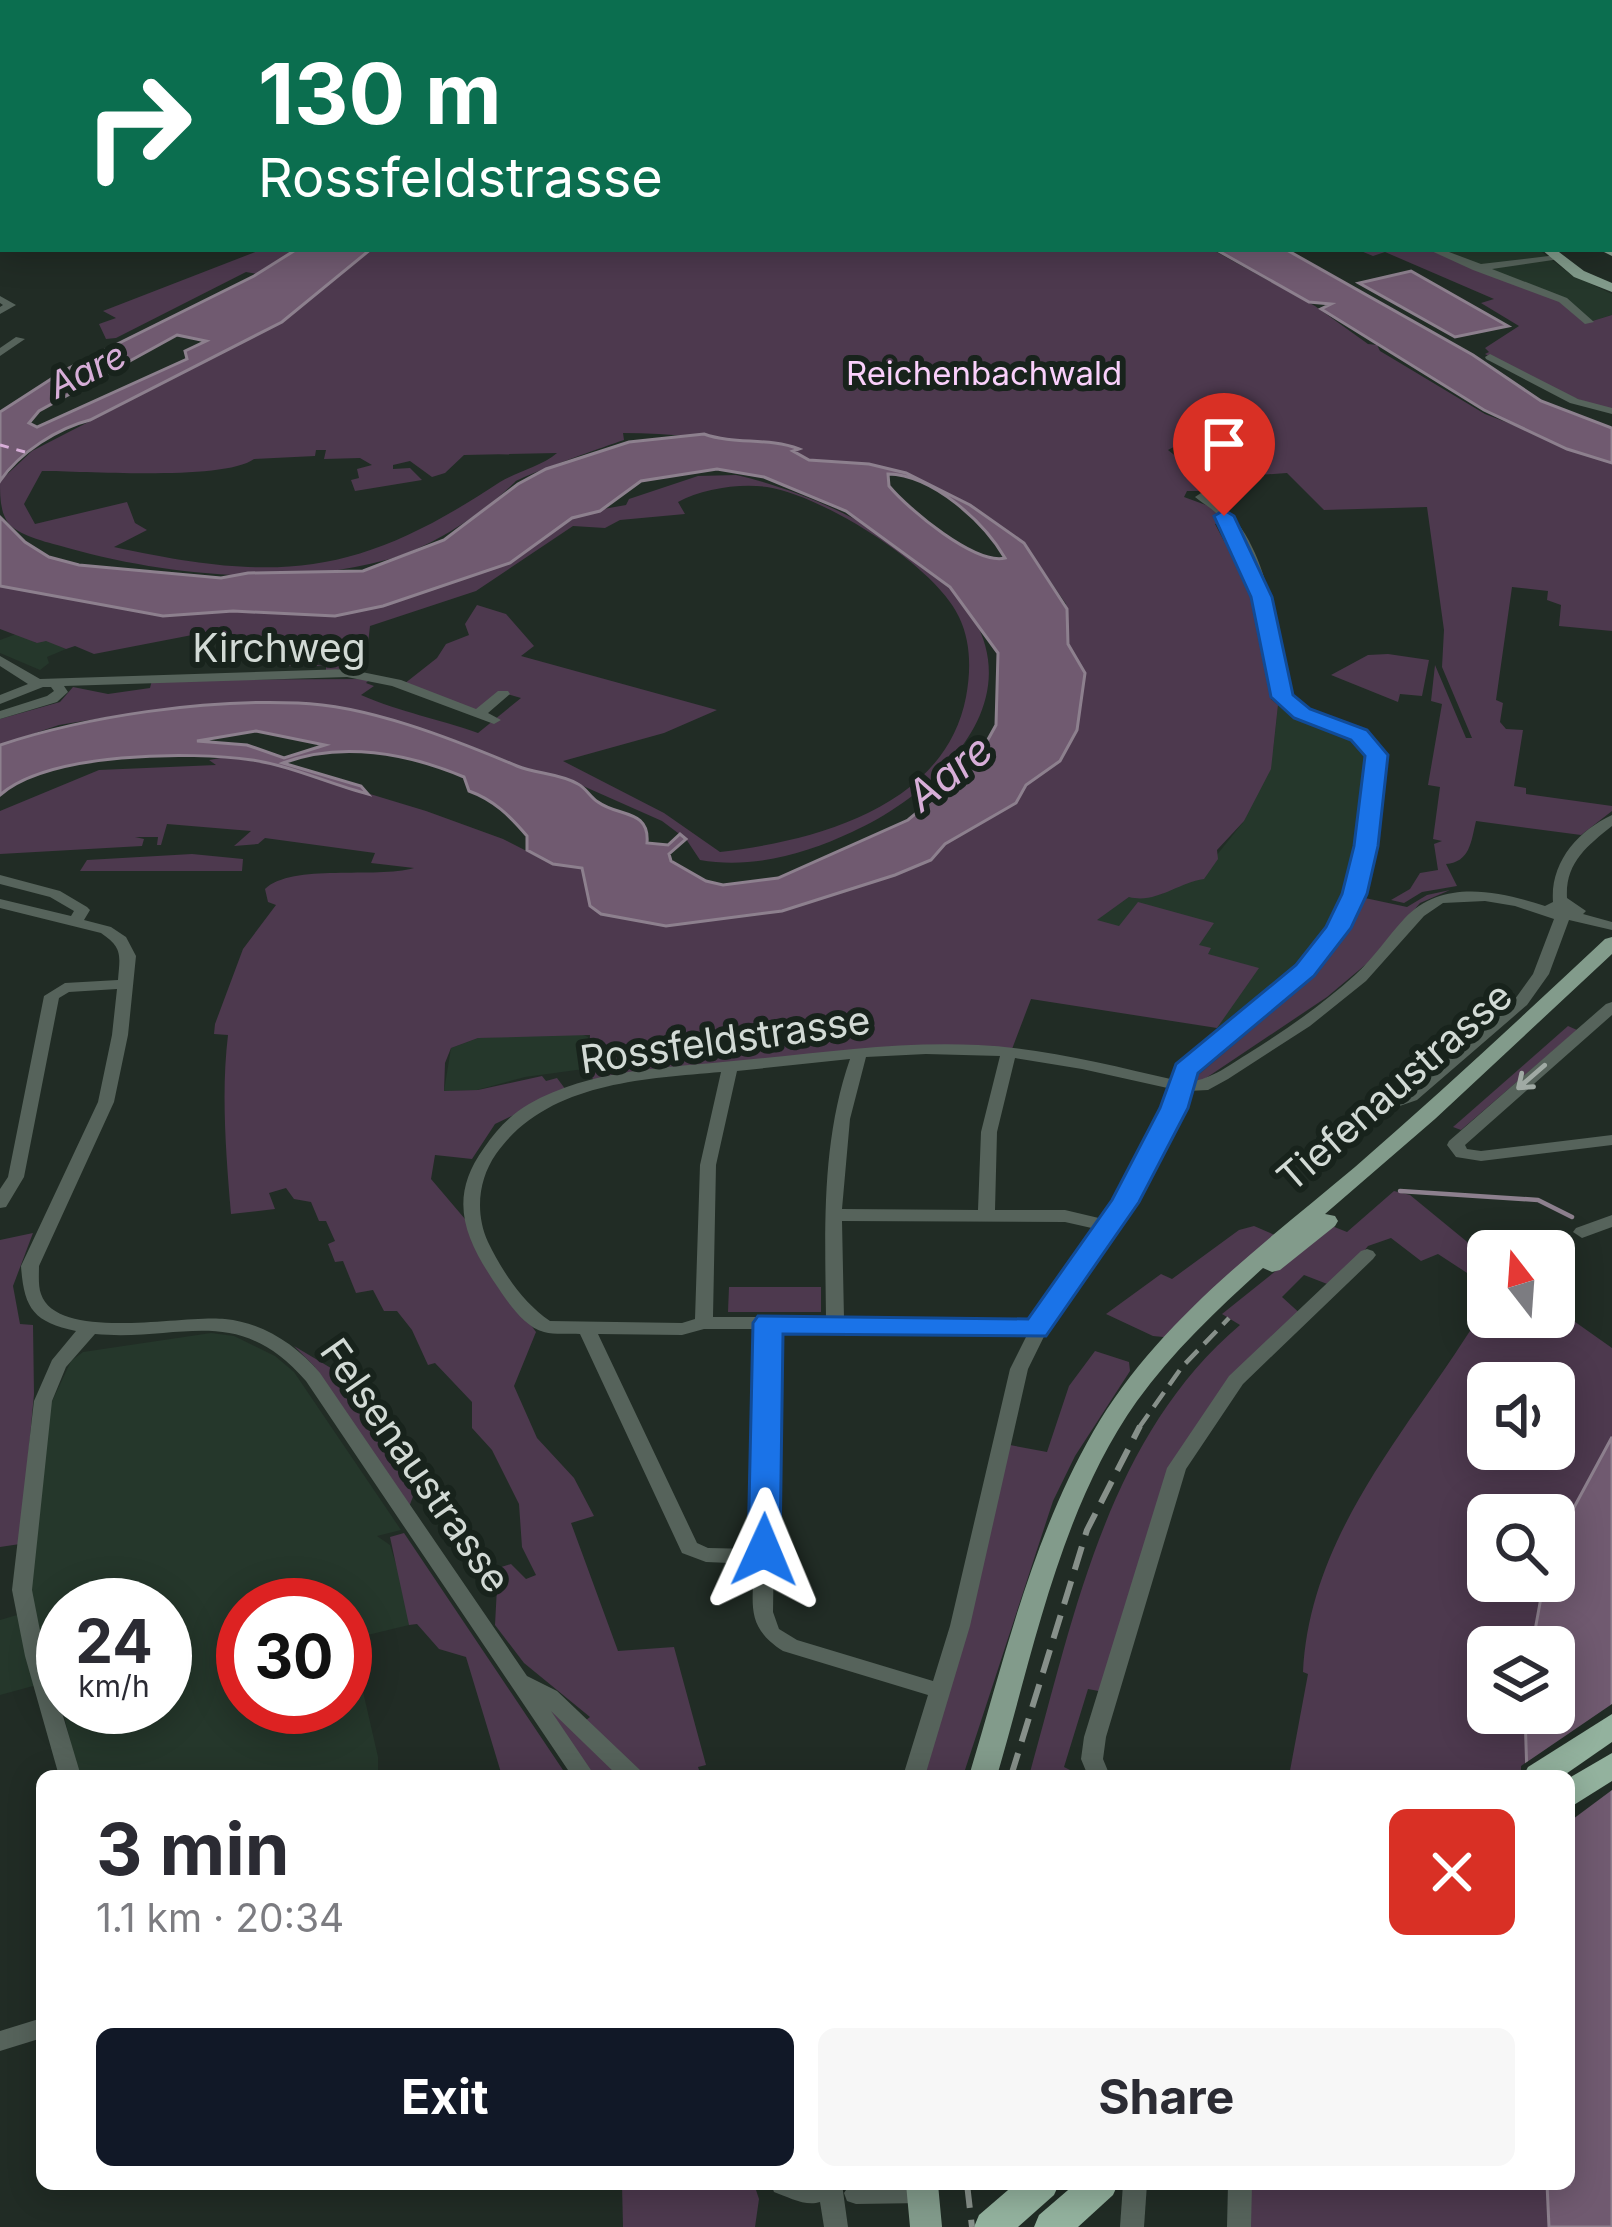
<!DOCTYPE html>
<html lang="en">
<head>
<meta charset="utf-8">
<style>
  body { margin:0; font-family:Inter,sans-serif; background:#f7f7f7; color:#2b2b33; height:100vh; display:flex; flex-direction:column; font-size:45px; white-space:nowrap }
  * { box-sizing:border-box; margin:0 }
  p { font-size:39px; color:#7c7c81 }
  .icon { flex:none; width:66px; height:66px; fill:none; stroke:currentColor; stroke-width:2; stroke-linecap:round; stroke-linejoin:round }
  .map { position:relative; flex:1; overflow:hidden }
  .panel { position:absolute; left:36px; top:1770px; width:1539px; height:420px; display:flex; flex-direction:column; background:#fff; border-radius:18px; box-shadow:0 6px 30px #0003 }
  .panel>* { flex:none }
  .banner { position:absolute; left:0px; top:0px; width:1614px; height:252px; box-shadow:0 6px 30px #0003; background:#0b6e4f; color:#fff; overflow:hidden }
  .needle { width:78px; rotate:343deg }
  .controls { position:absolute; left:1467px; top:1230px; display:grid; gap:24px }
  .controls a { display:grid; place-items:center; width:108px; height:108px; border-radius:18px; background:#fff; box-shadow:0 6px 30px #0003; font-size:60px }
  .speed { position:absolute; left:36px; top:1578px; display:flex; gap:24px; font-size:60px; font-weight:700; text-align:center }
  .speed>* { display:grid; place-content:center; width:156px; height:156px; border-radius:50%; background:#fff; box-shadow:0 6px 30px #0003; line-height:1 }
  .speed small { font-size:30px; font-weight:400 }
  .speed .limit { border:18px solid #d22; background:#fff; color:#111 }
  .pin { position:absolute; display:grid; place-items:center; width:102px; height:102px; color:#fff; margin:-123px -51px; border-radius:50% 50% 50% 0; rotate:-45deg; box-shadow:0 0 12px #0007 }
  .pin .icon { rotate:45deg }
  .me { position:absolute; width:132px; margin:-66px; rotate:1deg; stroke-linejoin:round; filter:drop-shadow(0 0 9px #0008) }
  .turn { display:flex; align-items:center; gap:42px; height:252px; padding:0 60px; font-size:54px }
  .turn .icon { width:156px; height:156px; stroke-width:2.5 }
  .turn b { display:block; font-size:84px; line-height:102px }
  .round { display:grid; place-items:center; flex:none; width:126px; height:126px; border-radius:18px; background:#f7f7f7 }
  .headline { display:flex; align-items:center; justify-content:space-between; height:204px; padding:0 60px }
  h1 { font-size:72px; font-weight:700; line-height:90px }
  .action { display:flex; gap:24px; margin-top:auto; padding:24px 60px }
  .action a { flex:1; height:138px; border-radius:18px; background:#111827; color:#fff; font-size:48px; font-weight:700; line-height:138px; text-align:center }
  .action a+a { background:#f7f7f7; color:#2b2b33 }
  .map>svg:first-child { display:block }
</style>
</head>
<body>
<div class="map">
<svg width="1612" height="2227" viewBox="0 0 1612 2227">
  <rect width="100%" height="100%" fill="#212c25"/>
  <g fill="#25372b" fill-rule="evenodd">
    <polygon points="1432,249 1538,249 1570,274 1612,294 1612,315 1589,322"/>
    <polygon points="19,633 36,643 46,640 66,649 47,657 49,663 40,670 0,653 0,640"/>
    <polygon points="1278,705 1371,745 1367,836 1358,836 1345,892 1315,946 1286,979 1223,1030 1200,1023 1096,920 1129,897 1162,894 1216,856 1244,821 1273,751"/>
    <polygon points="579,1033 588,1037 584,1069 525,1077 477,1090 444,1091 451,1048 478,1038"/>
    <path d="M211,1333l23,3 41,20 19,16 107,158 -24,6 13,9 16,52 3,28 -58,14 27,118v19h-299l-24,-96 -55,15v-75l34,-10 -4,-21 19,-181 22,-47 12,-9zM63,1605h102v102h-102zM243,1605h102v102h-102z"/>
  </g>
  <g fill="#4d394e" fill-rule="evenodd">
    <polygon points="263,249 297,249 257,274 246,272 116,338 106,339 99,324 116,318 103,311"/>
    <path d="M371,249h840l104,57 53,38 9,1 3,6 105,63 127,49v168l-53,-5 2,-21 -14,-5 1,-9 -36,-4 -16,113 7,3 -3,19 6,7 17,1 -9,56 12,2v6l86,12v5l-31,24 -105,-14c-5,21 -6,41 -30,43l11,22 -35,6 -18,11 -13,-3 19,-11 10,-16 18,-3 -4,-26 8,-3 -9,-2 7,-52 -12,-2 14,-81 -11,-3 4,-36 31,73h6l-30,-71 2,-37 -17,-123 -103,3 -37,-37 -30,2 -4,-5 11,-4c-23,-16 -52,-15 -75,-27l-21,11 45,36 -3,5h-23l-3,6 30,11 10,14 -9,2 9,17h10l18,43 14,54 -6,1 11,60 7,6 -7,64 -27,52 -27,29 1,9 -14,20c-27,4 -48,25 -75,18l-32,23 22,6 19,-24 76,21 -15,22 12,3 -3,6 51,14 -42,60 -186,-29 -19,50 -38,-3 -380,35 -6,-11 2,-35 -112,3 -27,10 -6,15 -1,28 34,-1 64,-14 4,5 11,-3 9,12 -71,34 -23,35 -37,-4 -4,24 34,40 19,41 52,72 -22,54 23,52 37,40 20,38 -23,7 47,128 56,-4 32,118 -8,2 3,9h-117l-65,-96 62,44 9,-7 -66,-54 -29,-38 3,-57 13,-4 15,15 10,-4 -14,-28 -3,-43 -27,-54 -20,-22v-26l-37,-39 -7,2 -16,-35 -15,-19h-13l-11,-21 -17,3 -13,-32 -8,1 -7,-18 7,-3 -9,-20h-7l-8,-19 -17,-3 -8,-11 -17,5 6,16 -44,5c-5,-60 -10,-121 -3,-179l-14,-1 1,-10 28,-75 33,-44 -8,-3 -3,-13c27,-26 111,-10 149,-21l-43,-5 4,-10 -110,-15 -7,6 -24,2 17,-15 -84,-7 -6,21h-4l1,-8h-23l9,2 -2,7 -142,8v-43l99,-41 117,-5 -7,-5 17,-3 45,7 155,47 77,28 49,25 30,4 19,46 215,-13 79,-26 35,-15 15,-16 71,-41 10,-18 34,-24 17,-31 8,-57 -17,-29 -2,-40 -42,-61 -54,-38 -64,-32 -37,-9 -60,-4 -15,-8 2,-3c-58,-7 -114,-16 -173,-16l1,7c-12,4 -103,36 -109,42 -29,29 -83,66 -129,78 -102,27 -217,16 -318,-12 -17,-5 -47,-11 -59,-24 -9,-11 -9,-28 -9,-43l32,-30 250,-129zM316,450h10l-2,9 36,-1 12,7 -15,4 2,9 -8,2 4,11 67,-11 -12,-12 -17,1v-4l17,-4 22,16 13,-4 19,-18 93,-2c-15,13 -39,18 -57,29 -143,95 -220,101 -386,65l33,-17 -12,-7 -8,-21 -92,22 -11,-20 18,-33c43,0 182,10 212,-12l61,-3z"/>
    <polygon points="1356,249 1432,249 1563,300 1589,322 1612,315 1612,411 1546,388 1485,354 1489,352 1485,348 1519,326 1481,303 1494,299 1385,252 1373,256"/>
    <path d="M736,475c78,17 198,73 238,144 53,93 -47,179 -122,213 -47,22 -100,37 -152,28l-14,-21 -24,-18 -97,-43 -47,-11 -60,-26 -159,-39 -185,14 -55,9 -59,20v-26l60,-17 13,-15 35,7 42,-6 2,-8 218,-1 -4,4 8,3 -13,9c42,18 75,23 117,38l43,-35 -21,-6 -22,19 -74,-27 33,-26 9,-14 23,-9 -4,-11 12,-19 29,9 28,32 -13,10 196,54 -53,23 -101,28 101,52 56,39c95,-11 225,-45 246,-155 5,-27 5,-55 -7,-80 -23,-51 -137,-122 -192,-130 -28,-4 -65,2 -89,15l7,12 -65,6 -15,8 -32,-2 -97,65 -106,35 -4,35 -40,12v-12l-20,2 17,3h-38l7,-3 -8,-1 -8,-13 4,-11 -39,-1 -23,-7 -124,24 -19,-8 -9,3 -20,-8 -9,2 -37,-14v-43l163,30 70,-5 103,5 174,-53 71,-50 45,-8 3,-6 69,-23z"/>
    <polygon points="1388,654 1429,660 1422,696 1400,694 1398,702 1331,675 1368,655"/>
    <polygon points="192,854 243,859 242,871 80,871 87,860"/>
    <polygon points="1450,890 1420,903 1371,960 1327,997 1203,1080 1192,1080 1316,975 1349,931 1365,898 1407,907 1427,895"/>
    <polygon points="1568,1026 1577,1030 1461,1130 1453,1127"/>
    <path d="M1394,1191l16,4 78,64v58h66v-10l58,41v89l-58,111v-33h-66v66h56l-12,66h-44v66h37l2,63h-238l19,-102 -5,-2c7,-140 107,-243 177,-357l7,-29 -49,-32 -17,7 -30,-23 -23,8 -33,41 -31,-12 -22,22 22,20 -50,44 -78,107 -67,225 -21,-4 -24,78 18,9h-53c45,-159 78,-338 211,-451l-18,-11 110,-88 15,6zM1488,1383h66v66h-66z"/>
    <polygon points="1254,1226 1277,1236 1183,1339 1153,1336 1106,1314 1161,1274 1172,1279 1239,1230"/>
    <polygon points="33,1233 13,1286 20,1324 33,1325 34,1394 20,1544 0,1547 0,1240"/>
    <polygon points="729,1287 821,1287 821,1312 728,1312"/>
    <polygon points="294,1346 361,1386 378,1421 387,1419 406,1470 415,1471 419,1481 409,1507 314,1366"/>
    <polygon points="1095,1351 1129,1362 1130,1371 1075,1456 1053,1501 963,1776 924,1776 1010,1445 1047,1452 1069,1386"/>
    <polygon points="404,1533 567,1776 502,1776 466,1657 439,1649 417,1624 409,1625 390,1537"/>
    <polygon points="622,2184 754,2184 759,2199 755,2227 623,2227"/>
    <polygon points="1240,2184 1547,2184 1549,2227 1239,2227"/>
  </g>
  <g fill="#705a70" stroke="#8d808e" stroke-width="3" fill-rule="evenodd">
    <path d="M297,249h74l-89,73 -192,98c-32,8 -70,32 -90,61v-69l65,-42 189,-94zM177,335l29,6 -21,10 2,8 -150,68 -8,-4 10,-12z"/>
    <polygon points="1215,249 1285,249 1473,355 1541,401 1612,428 1612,463 1567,449 1484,410 1321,309 1331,304 1309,302"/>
    <polygon points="1411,271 1508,326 1455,337 1359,283"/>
    <path d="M704,434c31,11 64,3 95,15l-6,2 16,9 60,4 37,9 64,32 54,38 43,66 1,35 17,29 -8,57 -17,31 -34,24 -10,18 -71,41 -14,16 -36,15 -113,36 -116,15 -65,-12 -11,-8 -8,-38 -29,-4 -26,-14v-14c-17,-20 -33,-36 -58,-45l-5,-14c-57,-24 -123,-36 -181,-14l78,23 7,8c-39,-10 -76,-28 -116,-34 -61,-9 -203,-8 -252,35v-50c87,-29 205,-46 298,-42 69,2 155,36 219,63 19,8 42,7 61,18 8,4 12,13 20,18 20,15 52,7 49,41l21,2 12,-11 6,5 -17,15 2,7 35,20 17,4 55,-7 130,-58 46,-38 27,-30 15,-27 2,-72 -48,-66 -104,-76 -82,-34 -47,-8 -76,12 -41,30 -28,7 -62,45 -127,43 -48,10 -102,-5 -70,5 -163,-30v-69l25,25 24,15 30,8 142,13 27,-5 115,-2 81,-31 74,-56 28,-15 83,-27zM888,474c45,1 96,48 117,84 -30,7 -97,-49 -116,-72zM256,731l69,14 -41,13 -37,-13 -50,-4z"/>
    <polygon points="1612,1437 1612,2227 1549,2227 1547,2184 1569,2184 1569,1776 1527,1776 1525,1713 1554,1713 1554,1647 1532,1647 1544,1581 1554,1581 1558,1537"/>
  </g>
  <polygon fill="#212c25" points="1612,1704 1612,1790 1569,1822 1569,1776 1521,1776 1521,1766"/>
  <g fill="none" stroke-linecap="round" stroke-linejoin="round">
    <polyline stroke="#8d808e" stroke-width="4.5" points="1400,1191 1538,1200 1572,1217"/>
    <polyline stroke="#d7aed8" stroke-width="3" stroke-dasharray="9 8" stroke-linecap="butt" points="0,445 25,452"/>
    <g fill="#56635b" fill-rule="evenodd">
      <polygon points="73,0 85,0 80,3 68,3"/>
      <polygon points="1201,0 1212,0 1216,3 1205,3"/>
      <polygon points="1338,0 1348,0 1352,3 1342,3"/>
      <polygon points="1413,0 1423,0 1427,3 1417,3"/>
      <polygon points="3,40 3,47 0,48 0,41"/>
      <rect x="1611" y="123" width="1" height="6"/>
      <rect x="1611" y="197" width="1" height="7"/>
      <polygon points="1427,249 1441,249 1481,264 1557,255 1558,257 1553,260 1492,269 1567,298 1594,322 1585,324 1559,302 1473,270"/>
      <polygon points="0,296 16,305 0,314 0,307 3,305 0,303"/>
      <polygon points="16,337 25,339 0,356 0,348"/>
      <polygon points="1490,354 1578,399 1612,408 1612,414 1570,403 1486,359 1485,357"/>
      <path d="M1201,493c48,20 67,87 75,134 4,25 6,50 16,74 30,21 66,21 90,51l-13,118 -23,58 -58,68 -95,76 -2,9c20,-1 41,-18 58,-28 37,-23 74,-49 106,-78 19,-17 32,-38 49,-56 38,-41 94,-28 141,-13l8,-4c-3,-40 25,-71 59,-87v11c-25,20 -47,37 -45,72l19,13 -3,3 29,8v8l-43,-10 -20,54 -22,31 -110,95 -26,9 -8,-5 2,-4 20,-8 110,-93 18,-25 21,-55 -39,-13 -30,-5 -42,2 -19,13 -58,65 -56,45 -82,53 -20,11 -20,1 -6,17 -48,94 -74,102 -32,65 -58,257 -45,150h-22l25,-81 -145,-44c-38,-24 -30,-47 -29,-87l-48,-2 -24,-9 -102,-219c-11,-1 -25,1 -36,-2 -19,-5 -35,-28 -45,-43 -33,-48 -53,-89 -15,-141 12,-18 26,-33 45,-44 61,-35 136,-36 204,-43 81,-7 162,-20 245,-16 66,3 132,20 197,35l5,-13 96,-77 55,-63 24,-57 13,-117c-24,-28 -68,-24 -88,-49 -12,-15 -12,-43 -15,-62 -5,-40 -16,-89 -42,-122 -8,-10 -18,-15 -28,-23zM926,1054l74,2 -19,76 -3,78 -136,-1 8,-90 16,-62zM1015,1058l67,11 90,20c-14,43 -42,94 -69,130l-38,-9h-70l2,-78zM850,1059c-29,84 -25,170 -24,258h-113l3,-152 21,-94zM721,1072l-21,93 -5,154 -13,4 -132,-2c-27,-18 -48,-50 -62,-79 -13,-29 -10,-62 8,-88 50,-71 145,-75 225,-82zM842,1221l223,1 31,7 -50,69 -13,25 -177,-1 -12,-3zM704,1329h55l-5,220 -46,-1 -11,-5 -99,-209 84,1zM777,1329h58l21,5 171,1 -17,34 -60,257 -17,55 -136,-41 -18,-11 -6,-17z"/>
      <polygon points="0,656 40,679 347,669 401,680 476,709 498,691 508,691 510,694 488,713 501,720 494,724 392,686 347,677 64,686 68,692 57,702 0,719 0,711 47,696 54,691 51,687 43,687 0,704 0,695 28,684 0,666"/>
      <path d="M0,875l60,16 27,16 3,3 -6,10 27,7 15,10 10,19 -8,79 -14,67 -75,164c0,8 -1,20 2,28 17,49 143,20 184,25 38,4 70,25 95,54l207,303 30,15 83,79 3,6h-25l-67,-65 44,65h-23l-266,-395c-69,-79 -124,-39 -211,-47l-29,33 -14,34 -20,189 13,66 36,120h-22l-34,-120 -13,-66 22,-189 18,-41 24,-29c-43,-9 -52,-23 -55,-65l77,-164 14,-67 5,-46 -48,3 -10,6 -35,179 -18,30 -6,1v-19l8,-12 36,-181 21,-13 53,-3c2,-25 5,-32 -17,-47l-101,-25v-9l71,17 3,-5 -24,-14 -50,-13z"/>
      <polygon points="1612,1002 1612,1015 1465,1145 1467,1149 1481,1151 1612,1135 1612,1145 1481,1161 1456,1157 1447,1145 1449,1141 1606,1004"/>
      <polygon points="1612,1215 1612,1227 1582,1238 1573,1232 1576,1228"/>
      <polygon points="1367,1249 1373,1251 1376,1255 1373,1259 1243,1384 1186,1469 1106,1737 1103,1759 1110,1776 1088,1776 1081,1759 1084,1737 1167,1468 1229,1376 1361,1251"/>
      <polygon points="42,2018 42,2038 0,2051 0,2031"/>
      <path d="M771,2184h71l6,43h-24l-4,-25c-14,5 -32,-5 -46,-10z"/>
      <polygon points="850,2184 931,2184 935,2192 932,2200 923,2203 856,2204 847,2201 844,2193"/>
      <polygon points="1123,2184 1147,2184 1144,2227 1120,2227"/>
      <polygon points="1228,2184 1252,2184 1251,2227 1227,2227"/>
    </g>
    <g fill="#829b8b" fill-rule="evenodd">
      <polygon points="1278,0 1291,0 1293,3 1281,3"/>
      <polygon points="1612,248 1612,256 1598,249 1611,249"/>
      <polygon points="1541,249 1555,249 1584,271 1612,283 1612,292 1574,277"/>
      <path d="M1612,937v17l-177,165 -110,95 10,2 3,5 -3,5 -55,44 -8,2 -9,-4c-45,41 -90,83 -126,133 -77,109 -103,249 -140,375h-28c35,-116 63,-238 124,-344 63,-109 167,-185 262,-265 85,-74 168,-151 250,-228z"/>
      <polygon points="906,2184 938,2184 942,2227 910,2227"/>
    </g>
    <g fill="#93b29e" fill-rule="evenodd">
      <polygon points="1612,1714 1612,1742 1563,1776 1523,1776 1528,1767"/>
      <polygon points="1612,1753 1612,1781 1569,1808 1569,1778"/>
      <polygon points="1015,2184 1059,2184 1054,2195 1018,2227 974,2227 979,2215"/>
      <polygon points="1075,2184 1118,2184 1113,2195 1078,2227 1034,2227 1039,2215"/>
    </g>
    <polyline stroke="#87908a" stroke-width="3" stroke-dasharray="10 4.5" stroke-linecap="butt" points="1290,0 1295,3"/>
    <polyline stroke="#87908a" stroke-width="4.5" stroke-dasharray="18 9" stroke-linecap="butt" points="1138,1429 1182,1367 1229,1318"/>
    <g stroke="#87908a" stroke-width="6" stroke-dasharray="24 12" stroke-linecap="butt">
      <polyline points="1011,1776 1087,1530 1140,1426"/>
      <polyline points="967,2184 972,2227"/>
    </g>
  </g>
  <defs><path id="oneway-shaft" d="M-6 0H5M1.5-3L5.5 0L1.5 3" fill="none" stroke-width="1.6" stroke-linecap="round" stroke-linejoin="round" transform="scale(3)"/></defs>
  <use stroke="#a0aaa4" href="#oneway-shaft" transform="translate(1531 1077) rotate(139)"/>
  <polygon fill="#1a73e8" stroke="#114b97" stroke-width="3" points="1224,510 1234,516 1272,597 1293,695 1310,709 1367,730 1388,755 1378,846 1367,894 1351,928 1314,976 1198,1073 1188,1108 1139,1202 1046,1336 783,1334 780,1550 775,1558 752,1558 748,1550 753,1323 758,1316 1028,1319 1112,1200 1160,1108 1176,1064 1296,965 1326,927 1342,894 1354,846 1365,756 1351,740 1294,718 1271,697 1251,597 1214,516"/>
  <g text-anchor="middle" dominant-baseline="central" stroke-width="12" stroke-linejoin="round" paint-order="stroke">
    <g font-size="33" fill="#fad0fb" stroke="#18231c">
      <text x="984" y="373">Reichenbachwald</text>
    </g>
    <g font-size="36" font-style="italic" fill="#d7aed8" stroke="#18231c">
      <text transform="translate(87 370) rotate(-26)">Aare</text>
    </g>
    <g font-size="39" fill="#d2dad5" stroke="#18231c">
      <text x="279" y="647">Kirchweg</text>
      <text transform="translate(725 1039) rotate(-8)">Rossfeldstrasse</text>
      <text transform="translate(1394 1086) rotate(-41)">Tiefenaustrasse</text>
      <text transform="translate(416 1465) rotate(55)">Felsenaustrasse</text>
    </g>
    <g font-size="42" font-style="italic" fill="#d7aed8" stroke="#18231c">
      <text transform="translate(949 772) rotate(-38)">Aare</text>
    </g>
  </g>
</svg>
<div class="controls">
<a><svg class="needle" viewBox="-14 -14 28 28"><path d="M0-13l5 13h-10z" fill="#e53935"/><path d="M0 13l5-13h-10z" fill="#7c7c81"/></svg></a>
<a><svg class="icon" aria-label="sound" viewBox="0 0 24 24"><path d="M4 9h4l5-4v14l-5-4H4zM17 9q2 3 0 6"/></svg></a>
<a><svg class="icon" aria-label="search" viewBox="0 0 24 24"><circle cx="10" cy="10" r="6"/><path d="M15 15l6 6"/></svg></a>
<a><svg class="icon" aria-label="layers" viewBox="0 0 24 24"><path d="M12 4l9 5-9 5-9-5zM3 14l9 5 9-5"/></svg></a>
</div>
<div class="speed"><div>24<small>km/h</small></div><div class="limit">30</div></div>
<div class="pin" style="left:1224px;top:516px;background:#d93025"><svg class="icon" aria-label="arrive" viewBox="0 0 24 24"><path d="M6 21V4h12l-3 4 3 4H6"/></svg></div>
<svg class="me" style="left:764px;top:1550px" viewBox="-20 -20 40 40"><path d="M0-17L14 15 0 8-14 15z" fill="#1a73e8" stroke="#fff" stroke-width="4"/></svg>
<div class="banner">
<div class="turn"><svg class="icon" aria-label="right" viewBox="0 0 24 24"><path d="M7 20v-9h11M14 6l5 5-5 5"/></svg><div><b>130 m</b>Rossfeldstrasse</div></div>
</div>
<section class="panel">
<div class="headline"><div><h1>3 min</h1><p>1.1 km · 20:34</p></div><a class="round" style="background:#d93025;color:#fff"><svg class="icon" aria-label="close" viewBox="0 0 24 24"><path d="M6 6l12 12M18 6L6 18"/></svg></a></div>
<div class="action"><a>Exit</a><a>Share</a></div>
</section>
</div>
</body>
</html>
